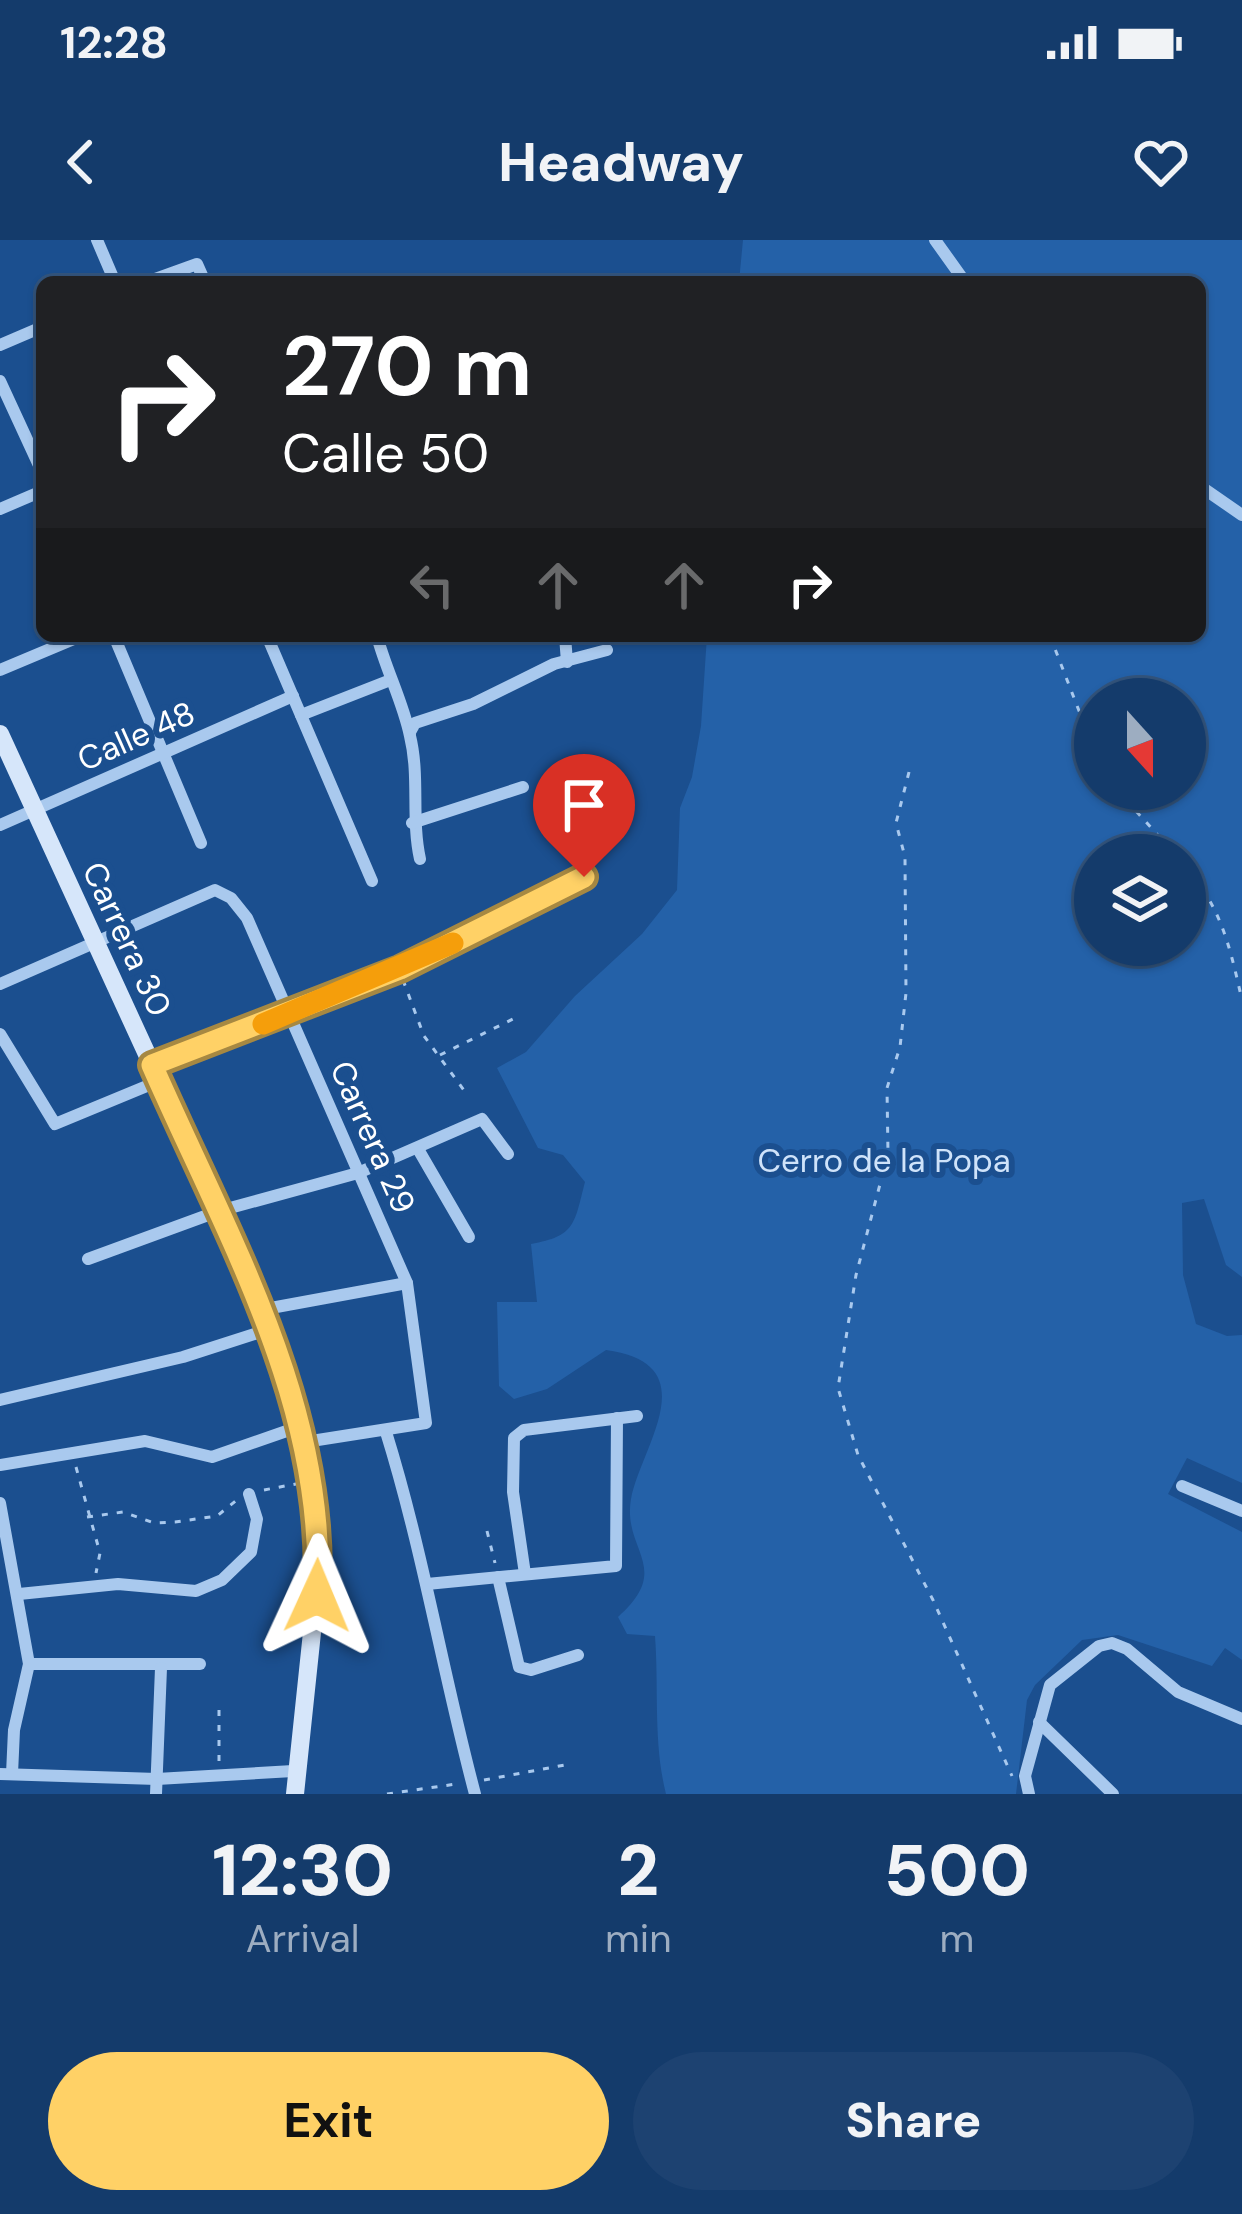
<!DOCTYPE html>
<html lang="en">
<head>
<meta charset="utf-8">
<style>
  body { margin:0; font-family:"DM Sans",sans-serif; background:#1d4271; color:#f1f3f6; height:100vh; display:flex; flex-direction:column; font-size:45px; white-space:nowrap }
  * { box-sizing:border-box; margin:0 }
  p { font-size:39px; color:#9dadc1 }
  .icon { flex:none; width:66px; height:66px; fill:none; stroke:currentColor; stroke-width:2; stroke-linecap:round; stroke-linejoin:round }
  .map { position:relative; height:1554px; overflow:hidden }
  .details { display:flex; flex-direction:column; background:#143b6b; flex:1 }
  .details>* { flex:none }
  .banner { position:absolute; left:36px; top:36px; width:1170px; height:366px; border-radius:18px; box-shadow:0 3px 9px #0004,0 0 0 3px #33557e; background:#202124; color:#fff; overflow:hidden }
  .needle { width:78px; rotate:159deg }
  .controls { position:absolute; left:1074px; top:438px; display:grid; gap:24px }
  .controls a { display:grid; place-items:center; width:132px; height:132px; border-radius:50%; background:#143b6b; box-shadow:0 3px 9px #0004,0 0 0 3px #33557e; font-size:60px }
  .pin { position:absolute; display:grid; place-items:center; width:102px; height:102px; color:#fff; margin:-123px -51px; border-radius:50% 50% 50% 0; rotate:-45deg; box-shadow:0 0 12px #0007 }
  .pin .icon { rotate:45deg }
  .me { position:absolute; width:132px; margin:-66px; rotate:1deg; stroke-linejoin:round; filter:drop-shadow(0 0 9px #0008) }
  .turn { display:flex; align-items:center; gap:42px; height:252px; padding:0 48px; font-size:54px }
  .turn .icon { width:156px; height:156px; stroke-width:2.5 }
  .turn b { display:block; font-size:84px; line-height:102px }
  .lanes { display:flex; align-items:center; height:114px; padding:0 48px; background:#0003; justify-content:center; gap:60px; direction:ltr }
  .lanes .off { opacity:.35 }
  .eta { display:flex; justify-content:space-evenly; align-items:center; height:204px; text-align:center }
  .eta b { font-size:72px; font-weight:800; line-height:84px }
  .cta { display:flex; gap:24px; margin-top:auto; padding:24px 48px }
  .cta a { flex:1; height:138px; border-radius:72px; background:#ffd166; color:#111; font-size:48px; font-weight:800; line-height:138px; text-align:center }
  .cta a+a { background:#1d4271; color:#f1f3f6 }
  .status { display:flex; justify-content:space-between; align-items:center; height:84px; padding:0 60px; background:#143b6b; direction:ltr }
  .status svg { height:33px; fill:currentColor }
  header { display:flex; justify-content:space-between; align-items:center; height:156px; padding:0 48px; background:#143b6b; font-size:54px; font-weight:800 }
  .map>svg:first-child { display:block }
</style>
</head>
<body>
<div class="status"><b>12:28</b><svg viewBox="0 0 49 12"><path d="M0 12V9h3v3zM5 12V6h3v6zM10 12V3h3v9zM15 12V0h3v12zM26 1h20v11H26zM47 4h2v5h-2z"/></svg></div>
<header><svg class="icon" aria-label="back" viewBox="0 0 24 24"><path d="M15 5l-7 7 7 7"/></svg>Headway<svg class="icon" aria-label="heart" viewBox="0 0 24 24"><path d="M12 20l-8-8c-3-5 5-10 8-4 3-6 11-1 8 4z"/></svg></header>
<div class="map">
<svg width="1242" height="1554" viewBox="0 0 1242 1554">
  <rect width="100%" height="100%" fill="#1b4f8f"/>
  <path fill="#2461a8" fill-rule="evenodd" d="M743,0h499v1037l-16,-12 -22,-66 -22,4 1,72 13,49 31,12 15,-1v148l-55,-25 -19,36 74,38v128l-17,-12 -13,18 -94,-31 -36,5 -47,45 -8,15 -11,94h-350c-13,-52 -7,-104 -11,-158l-28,-2 -9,-17c56,-50 4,-66 13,-118 9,-51 78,-135 -25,-149l-59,39 -33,10 -15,-13 -2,-84h40l-6,-58c45,-8 43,-20 54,-62l-22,-27 -25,-7 -41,-80 29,-16 49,-56 67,-62 35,-44 3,-82 12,-31 9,-51 6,-90h493v-354h-461zM1095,459h90v90h-90zM1095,615h90v90h-90z"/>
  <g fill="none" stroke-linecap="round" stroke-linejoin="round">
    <g stroke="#a9c9ee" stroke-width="3" stroke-dasharray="6 9" stroke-linecap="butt">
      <polyline points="1050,396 1095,512"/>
      <polyline points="909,532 896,583 905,617 906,753 900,807 887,848 888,914 856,1035 838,1148 858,1215 933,1360 1012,1536"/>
      <polyline points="1116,549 1176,615"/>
      <path d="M1185,624c37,47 44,79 57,136"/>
      <polyline points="403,740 424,796 466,853"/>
      <polyline points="440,815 513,779"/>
      <polyline points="76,1227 100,1313 96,1333"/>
      <polyline points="264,1250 301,1243"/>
      <polyline points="87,1277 123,1272 154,1283 175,1282 217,1276 238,1259"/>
      <polyline points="487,1291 495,1323"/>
      <polyline points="219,1521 219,1464"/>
      <polyline points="484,1540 570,1524"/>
      <polyline points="387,1554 456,1544"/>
    </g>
    <g stroke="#a9c9ee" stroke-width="12">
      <polyline points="97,0 115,42"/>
      <polyline points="935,0 965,42"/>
      <polyline points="147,42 197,24 205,42"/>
      <polyline points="0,105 42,87"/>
      <polyline points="0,141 42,232"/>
      <polyline points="1200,246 1242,275"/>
      <polyline points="0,269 42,251"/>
      <polyline points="114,396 201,603"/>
      <polyline points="267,396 372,641"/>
      <path d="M377,396c9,34 26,66 33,100 10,41 1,82 10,123"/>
      <polyline points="565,396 567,422"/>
      <polyline points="0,430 81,396"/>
      <polyline points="301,475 388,441"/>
      <polyline points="410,492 415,483 473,464 554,424 607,410"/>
      <polyline points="412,583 523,547"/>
      <polyline points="0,585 293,456"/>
      <polyline points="0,744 215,650 231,658 247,678 407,1043 426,1183 305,1202"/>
      <polyline points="0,794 55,884 159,841"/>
      <polyline points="152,825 400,729 584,637"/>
      <polyline points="418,909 469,997"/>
      <polyline points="88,1019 219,971 358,933 482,879 508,914"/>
      <polyline points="260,1070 407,1043"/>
      <polyline points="0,1160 183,1117 267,1090"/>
      <path d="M386,1192c37,119 57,242 89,362"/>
      <polyline points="0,1225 145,1201 212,1217 301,1186"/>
      <polyline points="1182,1246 1242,1271"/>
      <polyline points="0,1263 29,1424 14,1490 12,1534"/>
      <polyline points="525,1334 513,1252 514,1198 524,1190 637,1176"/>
      <polyline points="498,1337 519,1427 531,1430 578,1415"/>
      <polyline points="427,1344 616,1326 617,1178"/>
      <polyline points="19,1354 118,1344 196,1351 222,1340 251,1312 257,1279 249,1254"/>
      <polyline points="29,1424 200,1424"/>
      <polyline points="1039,1482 1113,1554"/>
      <polyline points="0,1534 157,1539 293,1531"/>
      <polyline points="156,1554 161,1428"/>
      <polyline points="1029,1554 1025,1536 1050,1445 1099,1406 1112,1403 1127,1409 1178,1452 1242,1479"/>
    </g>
    <polyline stroke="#d6e6fa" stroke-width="18" points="0,494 219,971 301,1186 315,1240 319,1326 295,1554"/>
  </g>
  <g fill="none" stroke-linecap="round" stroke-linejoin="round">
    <g stroke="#a68842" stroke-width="30">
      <path id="route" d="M317,1356c11,-189 -91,-362 -165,-531l248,-96 184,-92"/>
    </g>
    <use href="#route" stroke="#ffd166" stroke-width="21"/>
    <polyline stroke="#f59e0b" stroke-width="21" points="263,784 453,703"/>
  </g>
  <g text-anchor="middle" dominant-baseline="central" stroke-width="12" stroke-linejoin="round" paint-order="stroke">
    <g font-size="33" fill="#fff" stroke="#1b4f8f">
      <text transform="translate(136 496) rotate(-24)">Calle 48</text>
      <text transform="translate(127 699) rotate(65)">Carrera 30</text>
      <text transform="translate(373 897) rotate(66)">Carrera 29</text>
    </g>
    <g font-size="33" fill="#cfe3fa" stroke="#1b4f8f">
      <text x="884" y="920">Cerro de la Popa</text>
    </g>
  </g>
</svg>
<div class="controls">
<a><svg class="needle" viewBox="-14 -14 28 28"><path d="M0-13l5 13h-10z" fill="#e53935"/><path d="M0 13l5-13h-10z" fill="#9dadc1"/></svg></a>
<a><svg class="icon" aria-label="layers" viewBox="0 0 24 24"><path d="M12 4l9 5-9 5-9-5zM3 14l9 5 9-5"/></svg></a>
</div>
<div class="pin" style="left:584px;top:637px;background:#d93025"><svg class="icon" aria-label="arrive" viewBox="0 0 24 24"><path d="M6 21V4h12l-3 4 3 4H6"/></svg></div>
<svg class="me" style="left:317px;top:1356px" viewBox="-20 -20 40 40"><path d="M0-17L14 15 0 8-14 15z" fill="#ffd166" stroke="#fff" stroke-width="4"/></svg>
<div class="banner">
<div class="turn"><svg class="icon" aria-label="right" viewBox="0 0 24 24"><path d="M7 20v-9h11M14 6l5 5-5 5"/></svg><div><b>270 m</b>Calle 50</div></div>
<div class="lanes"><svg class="icon off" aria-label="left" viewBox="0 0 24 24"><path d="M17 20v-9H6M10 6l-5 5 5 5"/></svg><svg class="icon off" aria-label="ahead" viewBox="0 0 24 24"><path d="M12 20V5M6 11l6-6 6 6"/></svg><svg class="icon off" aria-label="ahead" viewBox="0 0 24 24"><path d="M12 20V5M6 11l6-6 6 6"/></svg><svg class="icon" aria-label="right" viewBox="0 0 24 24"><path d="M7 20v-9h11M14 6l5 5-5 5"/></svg></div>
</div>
</div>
<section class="details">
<div class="eta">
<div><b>12:30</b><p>Arrival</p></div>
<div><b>2</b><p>min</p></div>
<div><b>500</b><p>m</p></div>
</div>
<div class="cta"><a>Exit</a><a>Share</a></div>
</section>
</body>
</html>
